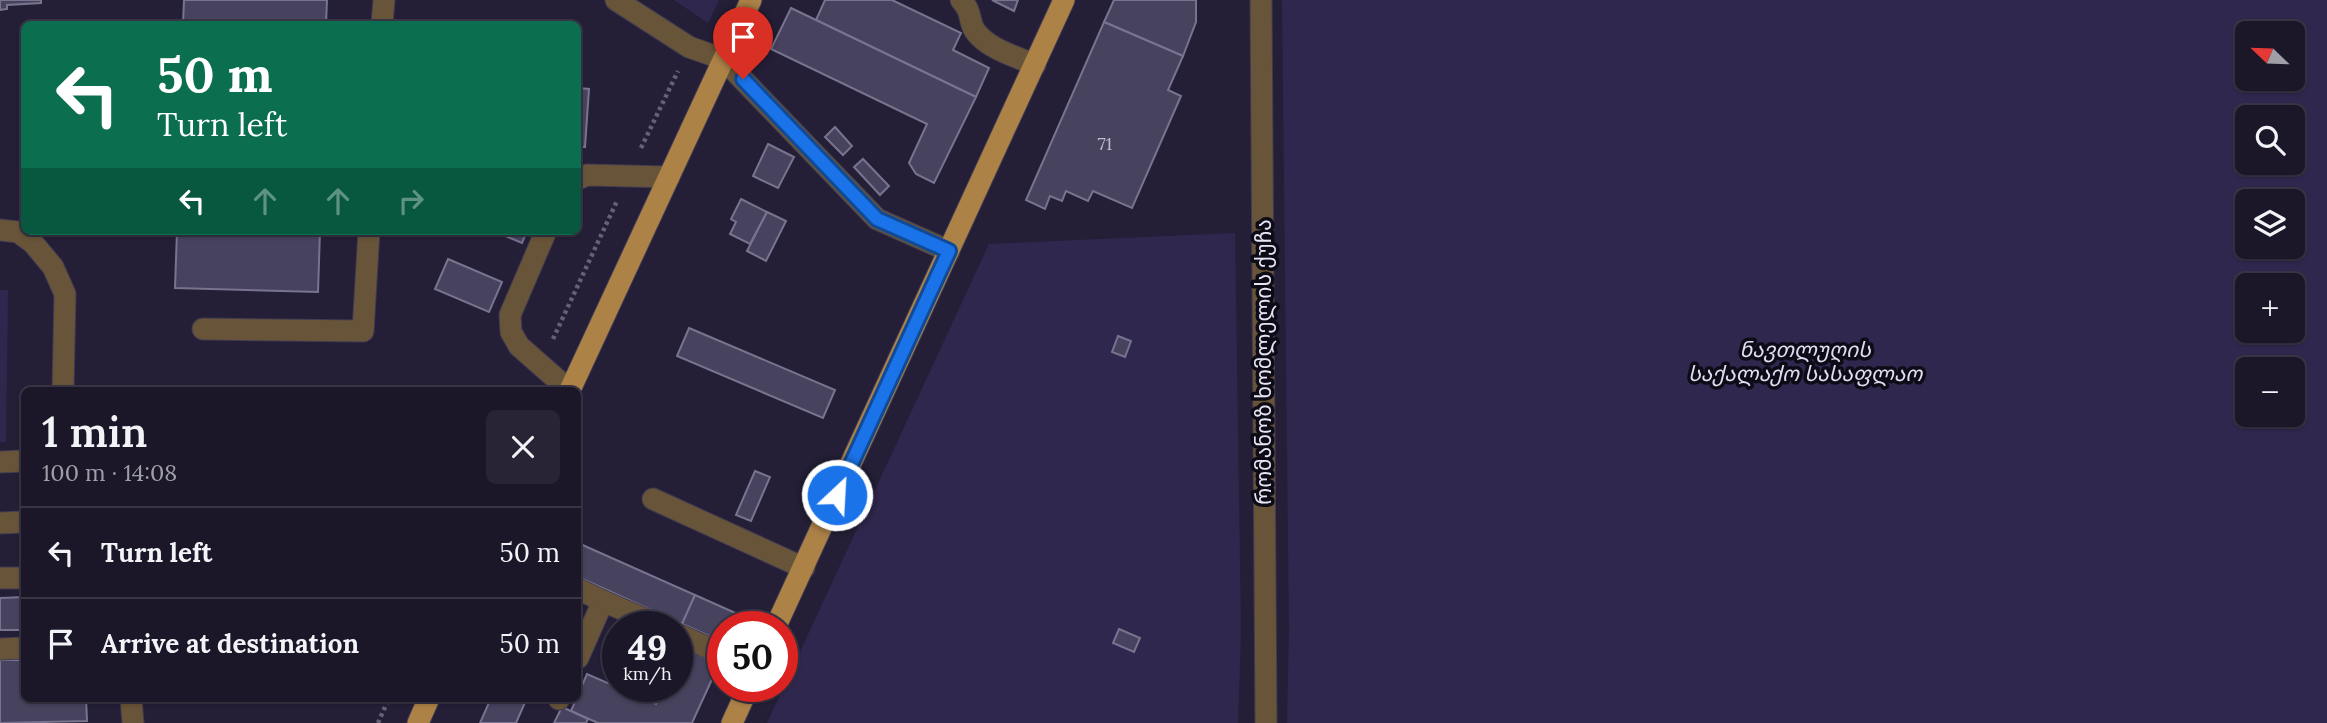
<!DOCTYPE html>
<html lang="en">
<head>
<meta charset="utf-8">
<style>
  body { margin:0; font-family:Lora,"Noto Sans Georgian",serif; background:#282435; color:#f1f3f6; height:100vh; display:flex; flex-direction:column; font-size:26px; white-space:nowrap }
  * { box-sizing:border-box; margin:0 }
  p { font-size:23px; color:#a09fa8 }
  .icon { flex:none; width:38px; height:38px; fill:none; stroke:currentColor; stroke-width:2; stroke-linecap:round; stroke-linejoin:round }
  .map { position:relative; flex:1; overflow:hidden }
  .drawer { position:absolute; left:21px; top:387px; width:560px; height:315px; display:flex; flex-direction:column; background:#1b1729; border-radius:10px; box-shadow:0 2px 5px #0004,0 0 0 2px #393646 }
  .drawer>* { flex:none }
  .guide { position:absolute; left:21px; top:21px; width:560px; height:214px; border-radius:10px; box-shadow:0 2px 5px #0004,0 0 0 2px #393646; background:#0b6e4f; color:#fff; overflow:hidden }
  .needle { width:46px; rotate:293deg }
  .buttons { position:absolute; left:2235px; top:21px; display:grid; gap:14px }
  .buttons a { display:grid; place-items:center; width:70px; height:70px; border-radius:10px; background:#1b1729; box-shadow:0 2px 5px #0004,0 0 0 2px #393646; font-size:35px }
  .speed { position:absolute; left:602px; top:611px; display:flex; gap:14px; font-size:35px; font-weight:700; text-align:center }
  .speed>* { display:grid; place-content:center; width:91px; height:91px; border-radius:50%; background:#1b1729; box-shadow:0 2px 5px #0004,0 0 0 2px #393646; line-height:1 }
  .speed small { font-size:18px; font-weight:400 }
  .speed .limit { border:10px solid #d22; background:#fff; color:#111 }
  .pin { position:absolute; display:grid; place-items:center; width:60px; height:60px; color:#fff; margin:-72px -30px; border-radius:50% 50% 50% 0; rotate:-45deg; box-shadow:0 0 7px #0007 }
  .pin .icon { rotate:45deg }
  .me { position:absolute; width:77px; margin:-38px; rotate:25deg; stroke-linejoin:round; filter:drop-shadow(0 0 5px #0008) }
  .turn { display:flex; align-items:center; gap:24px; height:147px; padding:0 21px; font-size:32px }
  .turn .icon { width:91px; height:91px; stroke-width:2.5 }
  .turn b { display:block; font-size:49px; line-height:60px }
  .lanes { display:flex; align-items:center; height:66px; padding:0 21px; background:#0003; justify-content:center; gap:35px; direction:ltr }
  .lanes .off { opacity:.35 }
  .round { display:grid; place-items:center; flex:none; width:74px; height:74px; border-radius:10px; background:#282435 }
  .head { display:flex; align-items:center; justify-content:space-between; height:119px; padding:0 21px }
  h1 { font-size:42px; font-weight:600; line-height:52px }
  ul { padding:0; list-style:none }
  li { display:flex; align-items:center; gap:21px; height:91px; padding:0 21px; border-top:2px solid #393646 }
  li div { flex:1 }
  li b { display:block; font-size:26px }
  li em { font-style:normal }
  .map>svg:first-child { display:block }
</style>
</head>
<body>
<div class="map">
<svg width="2327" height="723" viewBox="0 0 2327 723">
  <rect width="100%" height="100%" fill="#241f37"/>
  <g fill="#30274e" fill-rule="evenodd">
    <polygon points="674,0 719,0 708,23"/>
    <path d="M1282,0h1045v723h-1040l2,-94zM2247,33h45v46h-45zM2247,117h45v46h-45zM2247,201h45v46h-45zM2247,285h45v46h-45zM2247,369h45v46h-45z"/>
    <polygon points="1235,233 1241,632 1238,723 767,723 989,244"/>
    <polygon points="0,290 8,290 6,442 0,442"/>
  </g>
  <g fill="#47425d" stroke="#787490" stroke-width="2">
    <polygon points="0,0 41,0 41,3 7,5 7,9 0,10"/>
    <polygon points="184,0 327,0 326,24 183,24"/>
    <polygon points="825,0 892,0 961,33 953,50 989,68 976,97 816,20"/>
    <polygon points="992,0 1018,0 1014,11"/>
    <polygon points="1114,0 1196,0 1196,22 1183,56 1104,22"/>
    <polygon points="791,8 976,97 934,183 916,174 909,163 927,124 771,49"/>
    <rect x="476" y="22" width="55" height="2"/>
    <polygon points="1104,22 1183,56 1168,90 1181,96 1132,208 1093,191 1088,201 1066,191 1062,201 1050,196 1045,209 1026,200"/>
    <polygon points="578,88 589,89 585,147 578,146"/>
    <polygon points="835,127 852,146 843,155 825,137"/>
    <polygon points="768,144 794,157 778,188 753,176"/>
    <polygon points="863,159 889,186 880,195 854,167"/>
    <polygon points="741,199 767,212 750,244 730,234 736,222 731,219"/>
    <polygon points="767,212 786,221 766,261 747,251"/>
    <polygon points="177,231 320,231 318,292 175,288"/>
    <polygon points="493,231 527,231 522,243"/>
    <polygon points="448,259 502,282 489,312 435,289"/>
    <polygon points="689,328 835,390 823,418 677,356"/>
    <polygon points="1118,336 1131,341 1125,357 1112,352"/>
    <polygon points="755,471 770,477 751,521 736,515"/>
    <polygon points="578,543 695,595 682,624 578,577"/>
    <polygon points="695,595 740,615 735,626 723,626 723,642 682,624"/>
    <polygon points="24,597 24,630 0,630 0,598"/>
    <polygon points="1119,629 1140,638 1134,652 1113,643"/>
    <polygon points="682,647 719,664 692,723 598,723 571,711 587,674 656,704 664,686 677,686 677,658"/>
    <polygon points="0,660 24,660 24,698 86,698 87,721 0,723"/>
    <polygon points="491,698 527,698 516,723 480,723"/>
    <polygon points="562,707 588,719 586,723 554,723"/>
  </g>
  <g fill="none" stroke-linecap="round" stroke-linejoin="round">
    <g stroke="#3f3b52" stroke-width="23">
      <g id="minor">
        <polyline points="616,0 689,47 723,59 877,219 949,251"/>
        <path d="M961,0c12,13 7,20 14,31 13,18 40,25 60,34"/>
        <polyline points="1261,0 1266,723"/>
        <polyline points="382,24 384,0"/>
        <polyline points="578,179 587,175 669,177"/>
        <polyline points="0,230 18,232 33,243 53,267 65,294 63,390"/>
        <polyline points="546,231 510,315 511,332 519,346 569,390"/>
        <polyline points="203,329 363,331 369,231"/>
        <polyline points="0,462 24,461"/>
        <polyline points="653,499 804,568"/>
        <polyline points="0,523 24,522"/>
        <polyline points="0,578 24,578"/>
        <polyline points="578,589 603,601 578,658"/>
        <polyline points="603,601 661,626"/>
        <polyline points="677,634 723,654"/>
        <polyline points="0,649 24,648"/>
        <polyline points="131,698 133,723"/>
        <polyline points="559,699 559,698"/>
      </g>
    </g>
    <g stroke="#3f3b52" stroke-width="23">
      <g id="major">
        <polyline points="570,390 751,0"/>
        <polyline points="776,626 1064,0"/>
        <polyline points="418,723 429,698"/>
        <polyline points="732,723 749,686"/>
      </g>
    </g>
    <g stroke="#646075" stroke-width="4.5" stroke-dasharray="3.5 3.5" stroke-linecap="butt">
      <polyline points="641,148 678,71"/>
      <polyline points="553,339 617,201"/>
      <polyline points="378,723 389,698"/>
    </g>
    <use href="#minor" stroke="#685438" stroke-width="21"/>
    <use href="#major" stroke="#ad8247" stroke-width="21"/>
  </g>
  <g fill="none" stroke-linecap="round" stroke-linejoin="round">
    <g stroke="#114b97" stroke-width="18">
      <polyline id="route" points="743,79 877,219 949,251 837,495"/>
    </g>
    <use href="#route" stroke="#1a73e8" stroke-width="12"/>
  </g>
  <g text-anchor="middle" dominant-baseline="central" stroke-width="7" stroke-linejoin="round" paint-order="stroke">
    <g font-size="18" fill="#bfbccf">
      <text x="1105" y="143">71</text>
    </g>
    <g font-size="21" font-style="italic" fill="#e0ddf2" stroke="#0d0b16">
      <text x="1805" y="349">ნავთლუღის<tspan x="1805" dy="24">საქალაქო სასაფლაო</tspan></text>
    </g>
    <g font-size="21" fill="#e7e5f5" stroke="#0d0b16">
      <text transform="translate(1263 362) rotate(-90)">რომანოზ ხომლელის ქუჩა</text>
    </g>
  </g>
</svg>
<div class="buttons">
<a><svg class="needle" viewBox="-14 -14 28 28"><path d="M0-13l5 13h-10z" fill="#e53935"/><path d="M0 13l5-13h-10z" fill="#a09fa8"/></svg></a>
<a><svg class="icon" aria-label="search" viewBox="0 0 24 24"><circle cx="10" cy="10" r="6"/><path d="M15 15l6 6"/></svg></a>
<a><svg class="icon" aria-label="layers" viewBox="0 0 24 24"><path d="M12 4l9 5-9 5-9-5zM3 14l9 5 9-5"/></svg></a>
<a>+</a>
<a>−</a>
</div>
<div class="speed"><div>49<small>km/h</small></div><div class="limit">50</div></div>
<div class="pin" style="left:743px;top:79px;background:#d93025"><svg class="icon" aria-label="arrive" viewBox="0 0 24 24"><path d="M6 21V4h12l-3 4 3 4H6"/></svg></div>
<svg class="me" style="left:837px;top:495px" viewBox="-20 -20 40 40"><circle r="17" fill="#1a73e8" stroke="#fff" stroke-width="3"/><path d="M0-11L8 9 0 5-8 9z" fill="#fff"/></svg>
<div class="guide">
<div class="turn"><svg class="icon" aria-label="left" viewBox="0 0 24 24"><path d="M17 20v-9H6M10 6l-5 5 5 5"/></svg><div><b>50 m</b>Turn left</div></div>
<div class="lanes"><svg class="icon" aria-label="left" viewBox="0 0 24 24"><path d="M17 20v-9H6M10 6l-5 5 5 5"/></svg><svg class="icon off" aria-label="ahead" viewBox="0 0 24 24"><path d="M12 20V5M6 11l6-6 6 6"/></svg><svg class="icon off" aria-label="ahead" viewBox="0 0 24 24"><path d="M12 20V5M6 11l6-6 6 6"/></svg><svg class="icon off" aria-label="right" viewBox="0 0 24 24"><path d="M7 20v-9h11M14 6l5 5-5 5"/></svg></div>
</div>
<section class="drawer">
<div class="head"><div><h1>1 min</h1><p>100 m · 14:08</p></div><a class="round"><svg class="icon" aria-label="close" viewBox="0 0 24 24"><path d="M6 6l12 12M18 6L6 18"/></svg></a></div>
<ul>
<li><svg class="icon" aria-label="left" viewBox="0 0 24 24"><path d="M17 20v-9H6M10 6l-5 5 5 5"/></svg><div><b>Turn left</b></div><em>50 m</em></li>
<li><svg class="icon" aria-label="arrive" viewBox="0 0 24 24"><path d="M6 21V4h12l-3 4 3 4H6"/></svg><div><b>Arrive at destination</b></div><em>50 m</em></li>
</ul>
</section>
</div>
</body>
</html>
